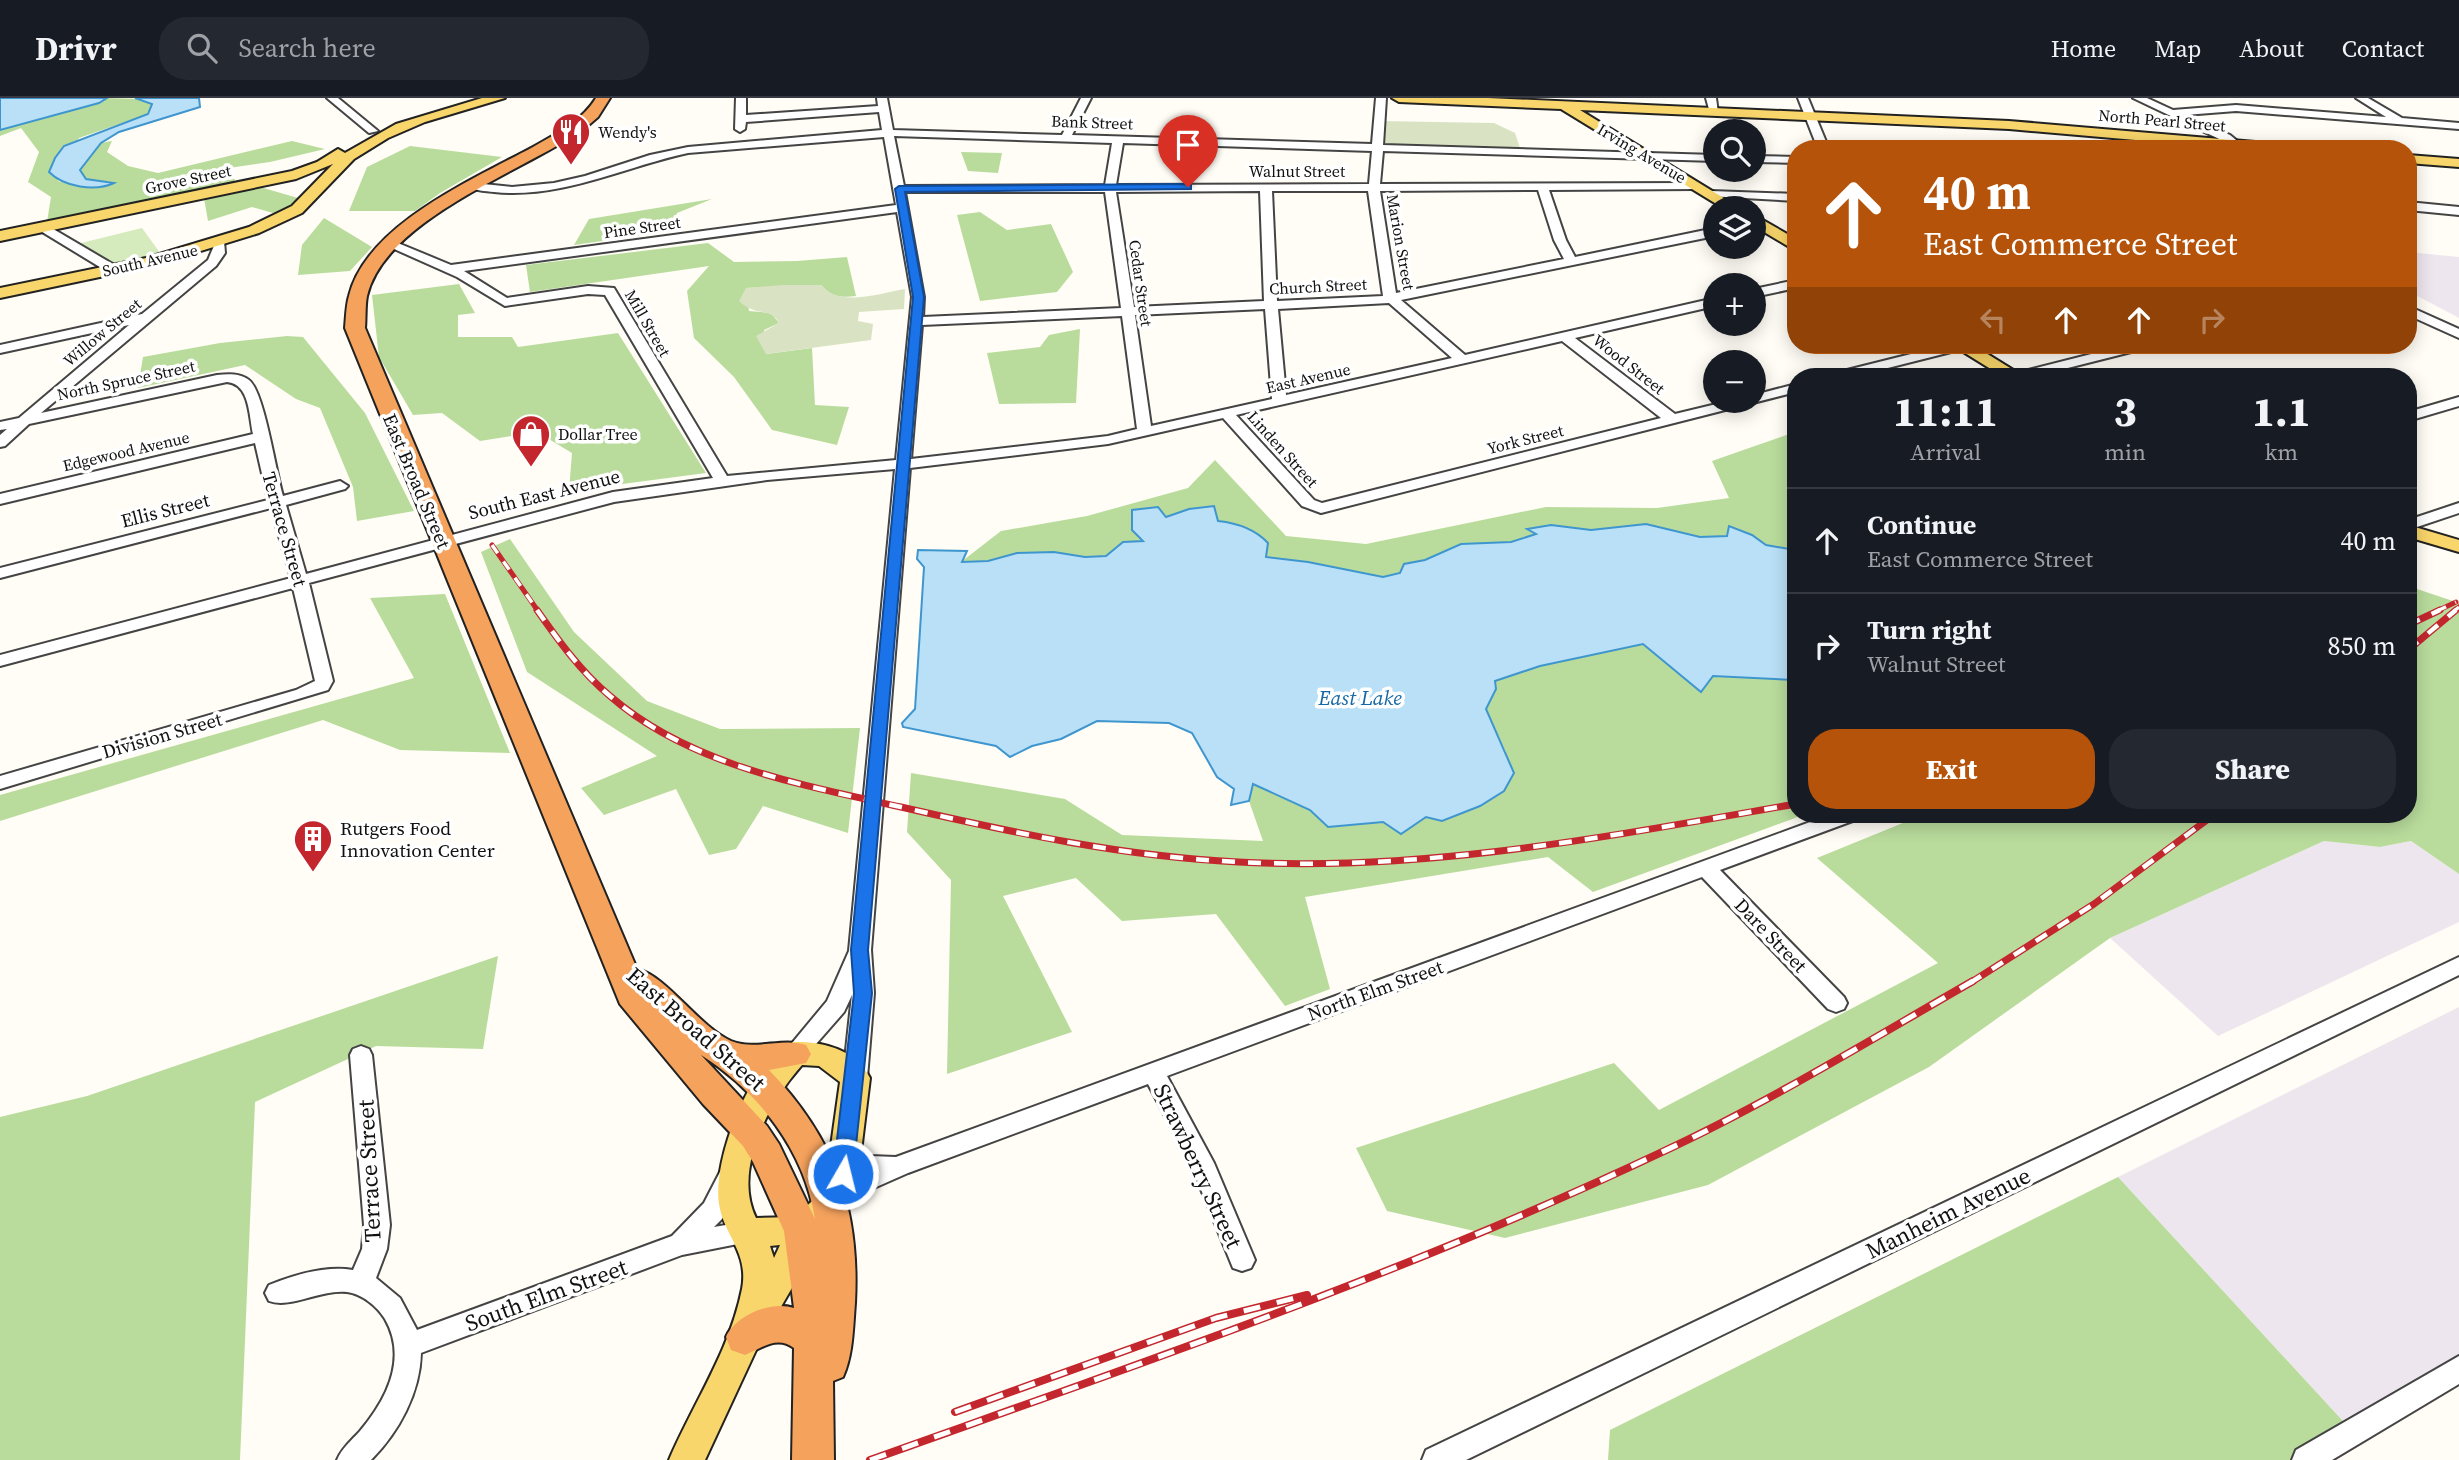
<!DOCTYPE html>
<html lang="en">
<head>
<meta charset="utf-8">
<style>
  body { margin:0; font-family:"Source Serif 4",serif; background:#242831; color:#f1f3f6; height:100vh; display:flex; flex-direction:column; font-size:26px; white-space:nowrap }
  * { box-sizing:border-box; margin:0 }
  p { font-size:23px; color:#9ea1a6 }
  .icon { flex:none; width:38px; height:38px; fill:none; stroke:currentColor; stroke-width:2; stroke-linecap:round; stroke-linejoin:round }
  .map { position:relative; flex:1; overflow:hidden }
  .drawer { position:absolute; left:1787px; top:270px; width:630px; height:455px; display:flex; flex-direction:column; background:#171b24; border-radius:28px; box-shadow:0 4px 18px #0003 }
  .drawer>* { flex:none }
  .top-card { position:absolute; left:1787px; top:42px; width:630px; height:214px; border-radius:28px; box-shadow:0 4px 18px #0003; background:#b45309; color:#fff; overflow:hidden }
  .fabs { position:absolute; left:1703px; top:21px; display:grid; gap:14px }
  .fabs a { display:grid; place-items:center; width:63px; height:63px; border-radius:50%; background:#171b24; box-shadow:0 4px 18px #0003; font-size:35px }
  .pin { position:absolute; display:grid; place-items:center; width:60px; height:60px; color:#fff; margin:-72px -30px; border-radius:50% 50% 50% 0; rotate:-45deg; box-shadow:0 0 7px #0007 }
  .pin .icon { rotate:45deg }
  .me { position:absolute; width:77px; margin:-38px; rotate:8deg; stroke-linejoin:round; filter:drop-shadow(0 0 5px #0008) }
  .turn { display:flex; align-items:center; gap:24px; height:147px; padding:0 21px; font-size:32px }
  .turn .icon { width:91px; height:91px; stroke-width:2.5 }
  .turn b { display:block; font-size:49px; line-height:60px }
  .lanes { display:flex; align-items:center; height:66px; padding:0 21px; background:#0003; justify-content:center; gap:35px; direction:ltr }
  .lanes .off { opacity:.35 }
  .eta { display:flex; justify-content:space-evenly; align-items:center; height:119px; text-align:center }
  .eta b { font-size:42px; font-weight:800; line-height:49px }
  .cta { display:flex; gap:14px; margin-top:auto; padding:14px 21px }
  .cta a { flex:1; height:80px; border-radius:28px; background:#b45309; color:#fff; font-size:28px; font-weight:800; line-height:80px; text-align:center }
  .cta a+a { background:#242831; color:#f1f3f6 }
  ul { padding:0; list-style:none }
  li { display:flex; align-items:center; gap:21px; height:105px; padding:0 21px; border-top:2px solid #363941 }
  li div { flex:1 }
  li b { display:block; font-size:26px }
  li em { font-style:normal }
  header { display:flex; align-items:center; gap:42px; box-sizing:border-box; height:98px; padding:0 35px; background:#171b24; border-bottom:2px solid #363941 }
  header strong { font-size:33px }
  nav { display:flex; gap:38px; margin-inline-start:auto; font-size:24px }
  .search { width:490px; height:63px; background:#242831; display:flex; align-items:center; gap:18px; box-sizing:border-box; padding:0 24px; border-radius:28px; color:#9ea1a6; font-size:26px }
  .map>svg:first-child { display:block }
</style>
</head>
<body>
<header>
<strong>Drivr</strong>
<div class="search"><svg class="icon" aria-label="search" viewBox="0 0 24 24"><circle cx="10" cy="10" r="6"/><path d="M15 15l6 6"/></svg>Search here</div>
<nav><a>Home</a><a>Map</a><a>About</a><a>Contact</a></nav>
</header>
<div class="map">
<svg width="2459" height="1362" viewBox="0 0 2459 1362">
  <rect width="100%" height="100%" fill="#fffdf5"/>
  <g fill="#eee6ef">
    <polygon points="2408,154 2459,159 2459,220 2408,193"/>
    <polygon points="2324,743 2380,749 2411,743 2459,776 2459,824 2218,938 2110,840"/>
    <polygon points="2459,909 2459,1274 2354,1335 2118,1079"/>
  </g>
  <polygon fill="#d5ebbd" points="142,130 163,159 112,171 73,147"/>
  <g fill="#b9dc9c">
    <path d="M107,0l37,1 9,5 -5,10 -69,24 -21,43c16,4 40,11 54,1l-26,-3 -7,-9 22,-27 11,-2 -5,11 21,14 30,7 134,-32 33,8 -55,13 -89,13 54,4 -3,6 -185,37 4,-25 -23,-15 11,-30 -18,-24 -21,8v-6l99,-27z"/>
    <polygon points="410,48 502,59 440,95 415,113 349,113 367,69"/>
    <polygon points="961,54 1002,55 998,75 968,73"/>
    <polygon points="260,89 298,100 294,110 273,115 252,109 208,123 204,100"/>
    <polygon points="712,101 677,115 673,133 574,147 589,121"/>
    <polygon points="980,114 1007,132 1051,126 1073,174 1057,194 980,203 957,117"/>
    <polygon points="324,120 372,149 350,173 298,177 302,147"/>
    <path d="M708,145l26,19 63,-1 50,-4 9,39c-14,2 -25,1 -35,-11l-75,3 3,23 22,2 8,10 -15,7 2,24 46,-6 3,57 34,2 -12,38 -65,-15 -38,-53 -40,-39 -7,-47 22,-25 -179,26 -4,-27z"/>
    <polygon points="459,186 475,215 458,217 458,239 512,239 518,249 618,235 706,375 569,393 572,355 537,334 480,343 442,315 413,317 379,259 372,197"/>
    <polygon points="1080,231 1076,305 999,306 987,255 1040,249 1049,237"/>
    <polygon points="287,238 303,239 365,315 414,413 357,423 353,389 320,310 296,301 245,267 138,290 143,259 220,245"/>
    <polygon points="1795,334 1795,452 1766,447 1752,437 1729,429 1728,438 1700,439 1646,426 1591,432 1551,427 1528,432 1537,436 1511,444 1460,446 1425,462 1405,466 1400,475 1383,479 1308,464 1266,459 1233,425 1217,423 1189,411 1166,419 1144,443 1123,444 1106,458 1085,459 1054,454 1017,455 988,463 961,464 1001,433 1087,418 1188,390 1215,362 1286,438 1366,446 1546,409 1657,410 1729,400 1712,363"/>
    <polygon points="510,441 574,534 647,603 720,631 860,630 848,735 763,708 736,751 709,757 676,691 604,717 581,690 657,658 527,574 481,454"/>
    <polygon points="2408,488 2459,505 2459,776 2411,743 2380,749 2324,743 2110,840 1929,969 1708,1087 1505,1140 1387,1113 1356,1050 1614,965 1659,1012 1938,865 1817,760 1925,716 2408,716"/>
    <polygon points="445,496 510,655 400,652 323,622 0,723 0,697 414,580 370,500"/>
    <polygon points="1643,546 1666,564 1713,578 1795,582 1796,716 1806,716 1593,794 1548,759 1305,799 1330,891 1285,908 1216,816 1122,823 1076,780 1003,798 1072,934 947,976 951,782 907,734 911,675 1065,701 1122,737 1263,743 1249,703 1253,686 1310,712 1328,729 1383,724 1401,736 1426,719 1442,722 1480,708 1506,654 1486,611 1496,591 1495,583 1540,568"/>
    <polygon points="498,858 483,951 376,948 255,1004 240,1362 0,1362 0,1019 87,998"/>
    <polygon points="2118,1079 2354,1335 2328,1362 1608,1362 1610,1332"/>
  </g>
  <g fill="#d9e3c4">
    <polygon points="1381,23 1494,25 1515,35 1521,53 1378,49"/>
    <path d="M783,187h38c17,23 59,8 84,4l-1,20 -45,3 -1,9 15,3 -2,16 -105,14 -10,-18 23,-13c-8,-16 -24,-6 -40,-22l7,-13z"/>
  </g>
  <g fill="#b9e0f7" stroke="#3f96cf" stroke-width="2">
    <polygon points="0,0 107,0 99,5 0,32"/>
    <path d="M135,0h64l1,9 -81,25 -18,11 -21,27 6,9 28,4c-19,9 -50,4 -65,-11l6,-14 9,-12 84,-32 4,-10z"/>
    <path d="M1214,408l4,15c19,2 37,8 50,22l-2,14 42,5 75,15 17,-4 4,-9 21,-4 36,-16 50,-2 25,-8 -9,-5 24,-4 40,5 55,-6 54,13 27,-1 2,-10 23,9 14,10 29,5v130l-82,-4 -12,16 -58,-48 -103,22 -45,15 1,8 -10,20 28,64 -10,18 -24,15 -38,15 -16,-4 -25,17 -18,-12 -55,5 -18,-17 -57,-26 -4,17 -18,4 3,-16 -17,-12 -25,-44 -23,-10 -72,-2 -36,18 -29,7 -22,11 -14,-11 -93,-19 -1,-4 13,-14 9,-142 -7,-8 1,-9 49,1 -5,11 26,-1 29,-8 37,-1 31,5 21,-1 17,-14 20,-1 -11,-11v-20l26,-3 8,10 23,-8z"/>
  </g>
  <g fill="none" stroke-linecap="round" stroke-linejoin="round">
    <g stroke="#444" stroke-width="4">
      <g id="minor">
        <polygon points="327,0 338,0 378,33 369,35"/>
        <path d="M736,0h10v17l132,-9 -1,-8h10l6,32 169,5 19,-37h10l-19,37 300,9 4,-46h10l-3,47 332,10v6l-332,-10 -3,33 316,-1 6,3 -6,3 -147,1 17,50 9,17 140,-29v8l-314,64 64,55 250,-57v8l-140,32 100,76 54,-13h25v-6l42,-11v8l-475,121 -19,-7 -79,-88 -115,26 -198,24 -39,482 3,43 -7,85 -4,7 -8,2 -8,-2 -4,-7 9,-83 -8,17 -42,48 -8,3 -8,-3 -3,-6 44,-53 22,-50 46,-482 -128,11 -153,22 -305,81 24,98 -5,9 -328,99v-13l296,-86 19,-9 -22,-93 -293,78v-11l291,-77 -20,-70 -271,70v-10l268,-68 -13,-57 -255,61v-10l253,-60c-4,-18 -3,-50 -26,-52l-198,42 -24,22 -5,1v-12l7,-6 -7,1v-8l19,-4 110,-93 -129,28v-8l142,-31 66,-54 8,-19h8l1,12 -9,13 -175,147 176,-38c11,-1 23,-2 32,5 15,11 27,93 34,116l57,-15 8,5 -3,3 -59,16 20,69 307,-82 100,-14 -108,-183 -17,-1 -83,12 -48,-29 -74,-33 10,-3 58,24 445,-60 -12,-68 -196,16c-65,14 -126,46 -194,39 -9,-1 -19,-1 -26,-6l6,-3 38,4 42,-4 31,-7 65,-21 38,-8 194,-17 -3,-18 -133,10 -1,7 -5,3 -5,-3zM894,38l218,7 -7,42 -201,1zM1123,45l249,8 -3,33 -253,1zM1538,92l16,50 10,19 -168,34 -16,-102zM1260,93l4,110 -130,6 -18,-115zM1272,93h96l15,105 -106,5zM905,94h200l16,116 -198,9 1,-20zM897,114l15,85 -16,163 -169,16 -113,-188 -26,-2 -81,12 -43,-27zM1389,205l63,55 -166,37 -8,-86zM1265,211l7,90 -121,27 -16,-111zM1122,218l15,113 -29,7 -197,23 11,-134zM1562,243l99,77 -339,85 -8,-3 -78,-85z"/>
        <polygon points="1706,0 1716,0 1718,15 1710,15"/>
        <polygon points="1798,0 1808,0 1829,51 1818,51"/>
        <polygon points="2133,0 2147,0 2173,12 2236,7 2386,19 2356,0 2368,0 2402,20 2459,25 2459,31 2236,13 2185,17 2230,37 2241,46 2236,49"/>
        <polygon points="2148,35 2152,36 2159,51 2148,51 2143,38"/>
        <polygon points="1754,58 1796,59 1796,65 1754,64"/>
        <polygon points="1711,93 1796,96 1796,103 1707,98 1707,94"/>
        <polygon points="2408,104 2459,109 2459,117 2408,112"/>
        <polygon points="43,125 116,168 118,171 116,174 108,174 39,132 39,126"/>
        <polygon points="1796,182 1796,190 1754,199 1754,191"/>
        <polygon points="2408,208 2459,231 2459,240 2408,217"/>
        <polygon points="1947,247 1969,247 1967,250 1856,278 1833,278 1835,275"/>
        <polygon points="2127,247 2149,247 2147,250 2036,278 2014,278 2016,275"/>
        <polygon points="2459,299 2459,308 2408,323 2408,314"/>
        <polygon points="2459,405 2459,415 2408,432 2408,422"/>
        <polygon points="1832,716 1861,716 1858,721 1720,772 1844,899 1847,905 1844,911 1836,914 1828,911 1702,779 1167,978 1214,1065 1255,1162 1251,1170 1242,1173 1233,1170 1191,1067 1148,986 908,1075 840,1105 831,1101 828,1094 831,1087 858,1075 837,1065 834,1058 837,1051 846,1048 870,1058 896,1059"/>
        <polygon points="2459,859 2459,877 1466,1362 1422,1362 1426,1352"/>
        <path d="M361,948l8,3 3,6 18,170 -3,24 -11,29 24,20 17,32 255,-94 32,-33 16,-31 9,-3 9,3 3,7 -19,40 -8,8 35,-6 9,3 4,8 -4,8 -76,15 -261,98c-1,40 -22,79 -50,107h-34c5,-12 14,-19 23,-29 26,-31 48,-72 25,-112 -8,-13 -23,-25 -38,-27 -26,-3 -57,17 -78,9l-4,-8 4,-8c25,-10 57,-20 84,-15l9,-21 2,-24 -14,-170 3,-6z"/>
        <polygon points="2459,1258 2459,1286 2332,1362 2292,1362 2296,1352"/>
      </g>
    </g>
    <g stroke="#222" stroke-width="4">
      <g id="major">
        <polygon points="482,0 505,0 425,24 388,40 354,61 302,115 259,135 152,168 0,200 0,190 146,160 249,129 292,108 333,66 296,81 0,143 0,133 292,73 317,64 338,51 345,55 396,26"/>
        <polygon points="1392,0 1488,0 2009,23 2291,47 2298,51 2239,51 2009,31 1580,12 1740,110 1723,110 1561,11 1399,4"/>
        <polygon points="2408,57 2459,61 2459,69 2408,65"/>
        <polygon points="1754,117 1796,141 1796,153 1754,128"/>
        <polygon points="1952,247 1973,247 2023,278 2002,278"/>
        <polygon points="2408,427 2459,442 2459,454 2408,439"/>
        <path d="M794,944c29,-1 62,8 76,36l-14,114 -14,24 -28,24 -14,34 -43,74 -52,112h-36c24,-56 61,-110 73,-171 7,-37 -18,-53 -23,-85 -7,-43 32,-147 75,-162zM802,967l17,1 21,16 -15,107 -30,28 -39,1c-24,-49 14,-117 46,-153zM780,1147l-6,13 -4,-12z"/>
      </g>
    </g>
    <g stroke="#222" stroke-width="4">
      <path id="highway" d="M596,0h14l-12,19 -14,12c-60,42 -199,90 -217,167 -2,10 -1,22 -2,32l272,641c30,7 61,57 94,72 25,10 50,-4 75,4l5,9 -5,9 -37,7c66,69 91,138 86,233 -2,25 -2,52 -12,74l-10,4 1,79h-42l2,-112c-17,-13 -32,0 -49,7l-14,-5 -5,-13c9,-21 45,-37 68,-29l-10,-77 -31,-69 -10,-16 -40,-42 -83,-100 -275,-676c1,-10 1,-22 4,-32 17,-71 125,-117 184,-149 23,-13 49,-26 63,-49zM701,957c57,36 104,96 114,164l-36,-75 -12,-18z"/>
    </g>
    <use href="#minor" fill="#fff" fill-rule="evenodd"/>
    <use href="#major" fill="#f9d66b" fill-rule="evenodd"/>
    <use href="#highway" fill="#f5a25d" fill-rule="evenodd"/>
    <g stroke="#c4262e" stroke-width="5">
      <g id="rail-far2">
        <polyline points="492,447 538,513"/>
        <polyline points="2437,513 2456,504"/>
        <polyline points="2454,513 2459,509"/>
      </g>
    </g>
    <g stroke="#c4262e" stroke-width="7">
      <g id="rail-far1">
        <path d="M537,512c21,30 44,62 73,86 79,69 192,89 291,111 114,26 219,49 337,55 188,10 373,-26 558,-58"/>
        <polyline points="2408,527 2440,512"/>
        <polyline points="2408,552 2456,512"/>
        <polyline points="1970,885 2094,806 2215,716"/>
      </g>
    </g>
    <g stroke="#c4262e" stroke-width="8">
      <g id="rail">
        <polyline points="955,1314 1216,1220 1307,1197"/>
        <path d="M870,1362c266,-95 534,-186 790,-307 108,-50 210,-113 313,-172"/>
      </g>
    </g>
    <use href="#rail-far2" stroke="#fff" stroke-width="3.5" stroke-dasharray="10" stroke-linecap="butt"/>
    <use href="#rail-far1" stroke="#fff" stroke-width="4.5" stroke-dasharray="13" stroke-linecap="butt"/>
    <use href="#rail" stroke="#fff" stroke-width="5" stroke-dasharray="17" stroke-linecap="butt"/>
  </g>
  <polygon fill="#1a73e8" stroke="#114b97" stroke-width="2" points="1188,86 1191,87 1191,91 905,94 924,199 868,852 872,895 853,1076 850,1082 843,1085 836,1082 833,1076 854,895 851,852 913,199 895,91 899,88"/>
  <defs>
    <g id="restaurant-pin" transform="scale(2.0125)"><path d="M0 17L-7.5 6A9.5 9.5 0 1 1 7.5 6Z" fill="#c4262e" stroke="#fff"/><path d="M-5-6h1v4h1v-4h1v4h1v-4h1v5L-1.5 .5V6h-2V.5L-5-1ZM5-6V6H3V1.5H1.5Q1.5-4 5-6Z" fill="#fff"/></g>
    <g id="shop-pin" transform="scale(2.0125)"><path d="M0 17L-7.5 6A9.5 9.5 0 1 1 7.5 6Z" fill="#c4262e" stroke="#fff"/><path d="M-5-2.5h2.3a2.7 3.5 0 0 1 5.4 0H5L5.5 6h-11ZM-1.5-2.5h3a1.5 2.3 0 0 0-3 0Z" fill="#fff"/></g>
    <g id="building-pin" transform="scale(2.0125)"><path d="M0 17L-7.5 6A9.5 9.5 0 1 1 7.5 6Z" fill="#c4262e" stroke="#fff"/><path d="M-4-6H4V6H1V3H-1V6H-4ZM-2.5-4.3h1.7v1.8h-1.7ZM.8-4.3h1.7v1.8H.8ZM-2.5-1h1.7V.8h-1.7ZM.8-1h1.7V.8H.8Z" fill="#fff"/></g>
  </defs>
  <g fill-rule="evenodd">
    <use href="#restaurant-pin" x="571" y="34"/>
    <use href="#shop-pin" x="531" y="336"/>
    <use href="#building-pin" x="313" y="741"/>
  </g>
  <g text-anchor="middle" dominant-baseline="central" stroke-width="7" stroke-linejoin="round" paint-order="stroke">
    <g font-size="16" fill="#111" stroke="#fff">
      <text transform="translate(2162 22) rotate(5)">North Pearl Street</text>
      <text transform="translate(1092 24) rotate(2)">Bank Street</text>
      <text transform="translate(1642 55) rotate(31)">Irving Avenue</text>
      <text x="1297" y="73">Walnut Street</text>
      <text transform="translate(188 81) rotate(-12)">Grove Street</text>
      <text transform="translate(642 129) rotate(-8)">Pine Street</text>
      <text transform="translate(1401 144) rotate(80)">Marion Street</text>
      <text transform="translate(150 162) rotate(-13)">South Avenue</text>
      <text transform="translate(1141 185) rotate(82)">Cedar Street</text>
      <text transform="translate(1318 188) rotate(-3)">Church Street</text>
      <text transform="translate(648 225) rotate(60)">Mill Street</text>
      <text transform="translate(102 234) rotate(-40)">Willow Street</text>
      <text transform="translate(1629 266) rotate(38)">Wood Street</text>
      <text transform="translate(1308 280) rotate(-13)">East Avenue</text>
      <text transform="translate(126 282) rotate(-12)">North Spruce Street</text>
      <text transform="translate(1525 341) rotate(-14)">York Street</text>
      <text transform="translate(1283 351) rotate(48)">Linden Street</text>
      <text transform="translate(126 353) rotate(-13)">Edgewood Avenue</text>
    </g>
    <g font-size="16" fill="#111" stroke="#fff" text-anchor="start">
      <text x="598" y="34">Wendy's</text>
      <text x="558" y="336">Dollar Tree</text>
    </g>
    <g font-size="19" fill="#111" stroke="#fff">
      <text transform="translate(417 383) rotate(67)">East Broad Street</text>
      <text transform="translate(544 396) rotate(-14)">South East Avenue</text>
      <text transform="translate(165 412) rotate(-14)">Ellis Street</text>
      <text transform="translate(285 431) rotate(74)">Terrace Street</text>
      <text transform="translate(162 637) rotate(-16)">Division Street</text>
      <text transform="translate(1771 837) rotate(46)">Dare Street</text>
      <text transform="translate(1375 892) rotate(-20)">North Elm Street</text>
    </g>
    <g font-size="19" fill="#111" stroke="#fff" text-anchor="start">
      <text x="340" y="730">Rutgers Food<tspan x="340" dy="22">Innovation Center</tspan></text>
    </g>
    <g font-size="21" font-style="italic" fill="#1768a6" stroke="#fff">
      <text x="1360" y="599">East Lake</text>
    </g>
    <g font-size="23" fill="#111" stroke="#fff">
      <text transform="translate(696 931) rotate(41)">East Broad Street</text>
      <text transform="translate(1198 1068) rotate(65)">Strawberry Street</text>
      <text transform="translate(369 1073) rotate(-93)">Terrace Street</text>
      <text transform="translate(1948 1115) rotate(-26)">Manheim Avenue</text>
      <text transform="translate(546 1197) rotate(-20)">South Elm Street</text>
    </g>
  </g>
</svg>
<div class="fabs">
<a><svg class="icon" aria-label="search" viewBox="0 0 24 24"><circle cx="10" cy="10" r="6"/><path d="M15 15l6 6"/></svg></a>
<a><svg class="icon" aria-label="layers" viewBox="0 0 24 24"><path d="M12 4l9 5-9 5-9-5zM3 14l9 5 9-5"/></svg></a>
<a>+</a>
<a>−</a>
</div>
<div class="pin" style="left:1188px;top:89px;background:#d93025"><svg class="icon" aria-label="arrive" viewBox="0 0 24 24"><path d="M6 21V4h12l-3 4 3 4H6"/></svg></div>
<svg class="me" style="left:843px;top:1076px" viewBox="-20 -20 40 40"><circle r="17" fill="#1a73e8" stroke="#fff" stroke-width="3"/><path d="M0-11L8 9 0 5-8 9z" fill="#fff"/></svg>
<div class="top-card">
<div class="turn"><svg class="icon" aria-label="ahead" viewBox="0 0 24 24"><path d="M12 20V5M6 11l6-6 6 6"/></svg><div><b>40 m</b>East Commerce Street</div></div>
<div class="lanes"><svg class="icon off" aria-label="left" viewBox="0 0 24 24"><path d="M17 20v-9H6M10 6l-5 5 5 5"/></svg><svg class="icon" aria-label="ahead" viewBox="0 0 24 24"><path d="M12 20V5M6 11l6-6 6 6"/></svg><svg class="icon" aria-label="ahead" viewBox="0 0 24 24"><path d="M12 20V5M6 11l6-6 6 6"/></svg><svg class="icon off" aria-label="right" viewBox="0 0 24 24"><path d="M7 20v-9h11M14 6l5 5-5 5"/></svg></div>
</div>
<section class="drawer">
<div class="eta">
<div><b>11:11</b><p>Arrival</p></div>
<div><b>3</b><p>min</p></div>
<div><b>1.1</b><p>km</p></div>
</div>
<ul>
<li><svg class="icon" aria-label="ahead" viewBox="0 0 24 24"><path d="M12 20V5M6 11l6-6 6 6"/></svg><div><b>Continue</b><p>East Commerce Street</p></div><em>40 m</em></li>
<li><svg class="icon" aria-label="right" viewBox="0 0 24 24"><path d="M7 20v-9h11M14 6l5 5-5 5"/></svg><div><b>Turn right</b><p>Walnut Street</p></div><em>850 m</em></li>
</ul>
<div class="cta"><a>Exit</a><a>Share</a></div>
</section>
</div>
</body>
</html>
